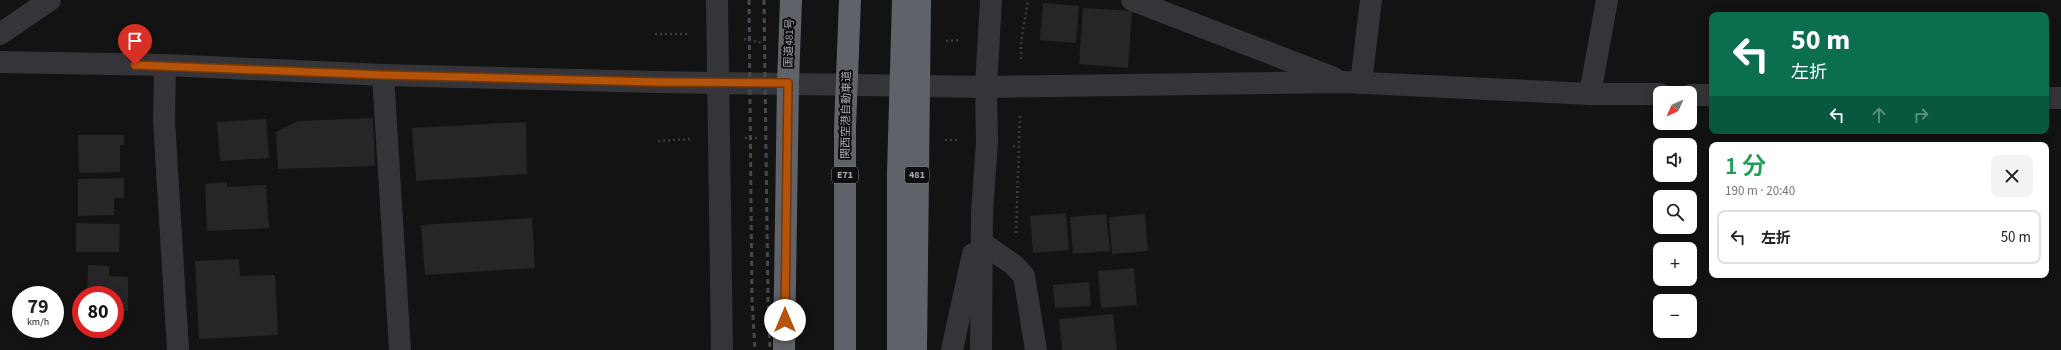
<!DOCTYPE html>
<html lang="ja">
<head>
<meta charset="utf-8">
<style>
  body { margin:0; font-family:"Source Sans 3","Noto Sans JP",sans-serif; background:#f2f2f2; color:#222; height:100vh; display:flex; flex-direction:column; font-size:15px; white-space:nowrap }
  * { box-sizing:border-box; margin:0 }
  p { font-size:13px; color:#767676 }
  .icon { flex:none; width:22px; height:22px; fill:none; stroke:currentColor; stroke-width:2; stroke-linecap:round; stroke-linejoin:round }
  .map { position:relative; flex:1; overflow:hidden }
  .panel { position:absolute; left:1709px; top:142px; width:340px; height:136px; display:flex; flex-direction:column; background:#fff; border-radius:8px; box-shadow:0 2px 10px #0003 }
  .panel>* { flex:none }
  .banner { position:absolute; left:1709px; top:12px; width:340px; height:122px; border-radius:8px; box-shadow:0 2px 10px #0003; background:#0b6e4f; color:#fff; overflow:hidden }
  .needle { width:26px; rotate:225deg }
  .tools { position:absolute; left:1653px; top:86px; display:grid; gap:8px }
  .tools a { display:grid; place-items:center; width:44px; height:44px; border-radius:8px; background:#fff; box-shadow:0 2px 10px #0003; font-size:20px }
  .speed { position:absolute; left:12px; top:286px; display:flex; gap:8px; font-size:20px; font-weight:700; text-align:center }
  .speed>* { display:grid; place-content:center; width:52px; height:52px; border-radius:50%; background:#fff; box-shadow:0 2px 10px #0003; line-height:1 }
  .speed small { font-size:10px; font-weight:400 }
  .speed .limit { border:6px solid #d22; background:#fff; color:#111 }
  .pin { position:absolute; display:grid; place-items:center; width:34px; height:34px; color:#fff; margin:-41px -17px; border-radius:50% 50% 50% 0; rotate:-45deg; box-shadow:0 0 4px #0007 }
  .pin .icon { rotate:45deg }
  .me { position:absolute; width:44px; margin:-22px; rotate:0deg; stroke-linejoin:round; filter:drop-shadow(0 0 3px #0008) }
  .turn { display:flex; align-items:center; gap:14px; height:84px; padding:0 16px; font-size:18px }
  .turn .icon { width:52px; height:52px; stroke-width:2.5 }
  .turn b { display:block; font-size:28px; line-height:34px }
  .lanes { display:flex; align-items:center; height:38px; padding:0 16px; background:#0003; justify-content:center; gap:20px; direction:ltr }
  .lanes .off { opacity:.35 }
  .round { display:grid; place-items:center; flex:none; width:42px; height:42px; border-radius:8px; background:#f2f2f2 }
  .head { display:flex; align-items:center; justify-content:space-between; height:68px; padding:0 16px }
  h1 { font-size:24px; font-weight:600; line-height:30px; color:#1e9e55 }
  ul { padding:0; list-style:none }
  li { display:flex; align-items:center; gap:12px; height:54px; margin:0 8px 6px; padding:0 8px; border:2px solid #e0e0e0; border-radius:8px }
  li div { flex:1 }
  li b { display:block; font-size:15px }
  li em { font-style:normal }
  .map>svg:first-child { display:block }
</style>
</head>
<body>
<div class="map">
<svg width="2061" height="350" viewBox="0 0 2061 350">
  <rect width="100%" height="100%" fill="#131314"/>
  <g fill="#262628">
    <polygon points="1043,3 1079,6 1076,43 1040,40"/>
    <polygon points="1083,8 1132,11 1128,68 1079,64"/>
    <polygon points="373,118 375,166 278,169 276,132 298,121"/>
    <polygon points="266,119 269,158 220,161 217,122"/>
    <polygon points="526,122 527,174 416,181 412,128"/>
    <polygon points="78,135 124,135 124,145 120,145 120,172 79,173"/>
    <polygon points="124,178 124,198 114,198 114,215 78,216 78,179"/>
    <polygon points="227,182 227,187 266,185 269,228 207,231 205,184"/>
    <polygon points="1066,213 1069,250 1033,253 1030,216"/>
    <polygon points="1106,214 1110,251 1073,254 1070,217"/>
    <polygon points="1145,214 1148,251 1112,254 1109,217"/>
    <polygon points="532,218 535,268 425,275 421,225"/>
    <polygon points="76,223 120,224 119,252 76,252"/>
    <polygon points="239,259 240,276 275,275 278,335 199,339 195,261"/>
    <polygon points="88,265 109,266 109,276 128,277 128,311 115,310 115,295 87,295"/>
    <polygon points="1134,268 1137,305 1101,308 1098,271"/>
    <polygon points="1089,282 1091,306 1055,308 1053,285"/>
    <polygon points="1113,314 1117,350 1062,350 1059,319"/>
  </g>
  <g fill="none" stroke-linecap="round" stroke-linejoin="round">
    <g stroke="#3a3b40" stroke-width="2.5" stroke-dasharray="2 3" stroke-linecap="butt">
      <polyline points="655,34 690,34"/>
      <polyline points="744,39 763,43"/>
      <polyline points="946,41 961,40"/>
      <polyline points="1021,59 1021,42 1028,0"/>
      <polyline points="745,138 760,138"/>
      <polyline points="945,140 960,140"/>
      <polyline points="658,141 692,139"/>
      <polyline points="1013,146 1020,147"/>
      <polyline points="1016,233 1020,114"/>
    </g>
    <g stroke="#343439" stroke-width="22">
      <polyline points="717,0 722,350"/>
      <polyline points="1132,0 1334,78"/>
      <polyline points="0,34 50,0"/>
      <polyline points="0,62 165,65 383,75 656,82 986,87 1345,82 1590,94 1660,94"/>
      <polyline points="165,65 164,121 178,350"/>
      <polyline points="383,75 400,350"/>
      <polyline points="1361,83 1371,0"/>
      <polyline points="1590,94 1607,0"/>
      <polyline points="1690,95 1712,95"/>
      <polyline points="2046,98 2061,98"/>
      <polyline points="982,243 1014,265 1024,276 1036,350"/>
      <polyline points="952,350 973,254"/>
      <polyline points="981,350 982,212 987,142 986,87 991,0"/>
    </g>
    <g stroke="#60626a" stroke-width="22">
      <polyline points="784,350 788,83 791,0"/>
      <polyline points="916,350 920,0"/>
    </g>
    <g stroke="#47484e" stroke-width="3" stroke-dasharray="5 4" stroke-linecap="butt">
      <polyline points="749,0 752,300 755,350"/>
      <polyline points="764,0 768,301 770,350"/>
    </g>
    <g stroke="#60626a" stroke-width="22">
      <polyline points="845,350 845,127 850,0"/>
      <polyline points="898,350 898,173 903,0"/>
    </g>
  </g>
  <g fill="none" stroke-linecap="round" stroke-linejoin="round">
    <g stroke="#753606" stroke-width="10">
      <polyline id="route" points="135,65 383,75 656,82 788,83 785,320"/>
    </g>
    <use href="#route" stroke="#b45309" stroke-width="7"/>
  </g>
  <g text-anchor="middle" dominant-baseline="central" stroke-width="4" stroke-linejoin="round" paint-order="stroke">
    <g fill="#0e0e0f" stroke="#787a82" stroke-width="1">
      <rect x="832" y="167" width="26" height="16" rx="3"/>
      <rect x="905" y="167" width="24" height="16" rx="3"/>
    </g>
    <g font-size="10" font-weight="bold" fill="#a5a8b4">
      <text x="845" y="175">E71</text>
      <text x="917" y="175">481</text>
    </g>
    <g font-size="11" fill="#a5a8b4" stroke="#0e0e0f">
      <text transform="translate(789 43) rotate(-88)">国道481号</text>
      <text transform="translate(846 115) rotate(-89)">関西空港自動車道</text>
    </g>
  </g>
</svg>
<div class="tools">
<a><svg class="needle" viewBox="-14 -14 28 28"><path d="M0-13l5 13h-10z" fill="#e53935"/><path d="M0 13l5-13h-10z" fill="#767676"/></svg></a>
<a><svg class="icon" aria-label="sound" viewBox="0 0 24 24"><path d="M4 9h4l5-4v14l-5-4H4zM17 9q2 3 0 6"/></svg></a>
<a><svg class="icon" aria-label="search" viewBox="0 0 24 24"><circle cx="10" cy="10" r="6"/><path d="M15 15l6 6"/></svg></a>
<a>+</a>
<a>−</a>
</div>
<div class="speed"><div>79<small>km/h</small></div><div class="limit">80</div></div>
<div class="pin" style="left:135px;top:65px;background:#d93025"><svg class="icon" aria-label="arrive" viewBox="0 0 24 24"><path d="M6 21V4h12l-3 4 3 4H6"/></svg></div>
<svg class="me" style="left:785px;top:320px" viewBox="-20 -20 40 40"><circle r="19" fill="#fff"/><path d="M0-13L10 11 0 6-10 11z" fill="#b45309"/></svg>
<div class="banner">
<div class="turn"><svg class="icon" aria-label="left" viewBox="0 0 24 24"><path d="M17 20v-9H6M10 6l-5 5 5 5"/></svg><div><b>50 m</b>左折</div></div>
<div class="lanes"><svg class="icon" aria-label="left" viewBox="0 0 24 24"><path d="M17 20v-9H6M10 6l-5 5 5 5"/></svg><svg class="icon off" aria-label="ahead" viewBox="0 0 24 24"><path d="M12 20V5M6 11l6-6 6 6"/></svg><svg class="icon off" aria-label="right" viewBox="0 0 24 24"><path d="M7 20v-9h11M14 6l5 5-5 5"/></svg></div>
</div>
<section class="panel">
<div class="head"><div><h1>1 分</h1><p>190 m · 20:40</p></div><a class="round"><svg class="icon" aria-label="close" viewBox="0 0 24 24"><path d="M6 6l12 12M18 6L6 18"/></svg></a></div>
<ul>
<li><svg class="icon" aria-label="left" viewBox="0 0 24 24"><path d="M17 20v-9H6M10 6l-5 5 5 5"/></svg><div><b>左折</b></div><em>50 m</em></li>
</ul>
</section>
</div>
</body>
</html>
